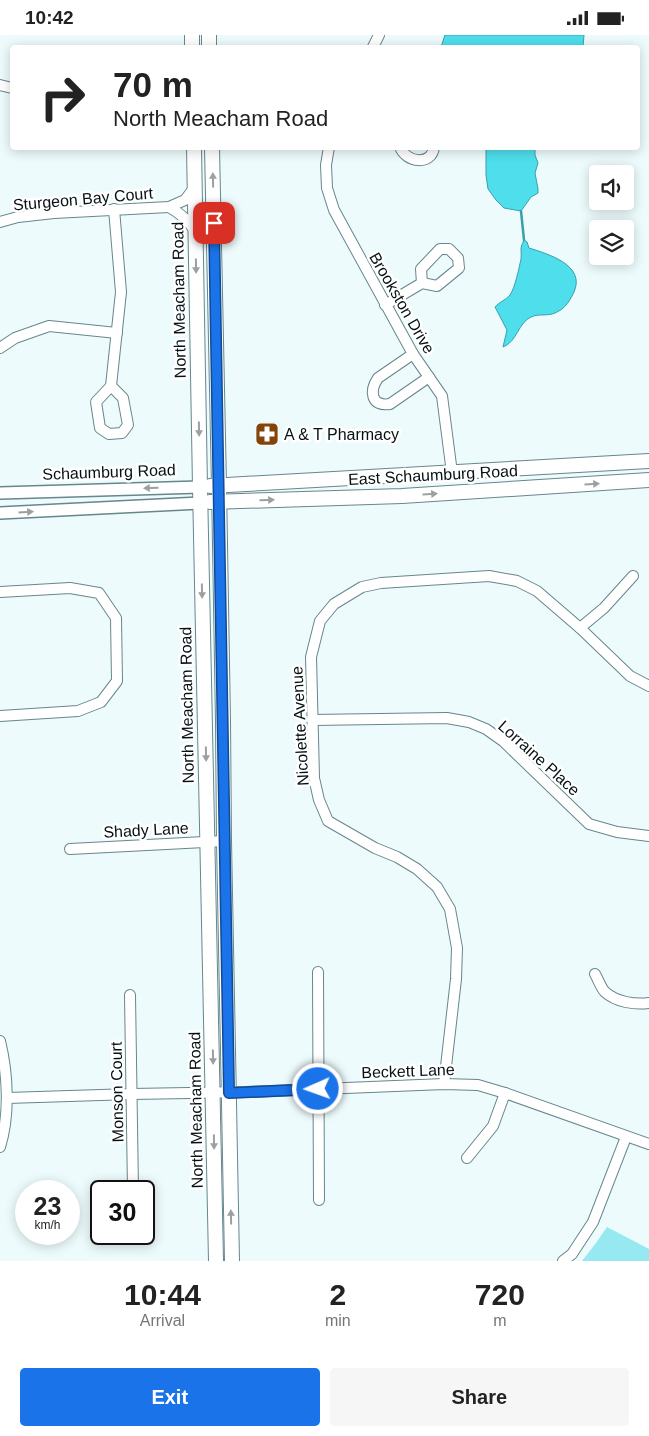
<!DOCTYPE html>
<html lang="en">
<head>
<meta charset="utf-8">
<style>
  body { margin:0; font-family:Arial,sans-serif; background:#f6f6f6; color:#222; height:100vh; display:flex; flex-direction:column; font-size:19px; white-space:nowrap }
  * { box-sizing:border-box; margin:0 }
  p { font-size:16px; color:#767676 }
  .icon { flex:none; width:28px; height:28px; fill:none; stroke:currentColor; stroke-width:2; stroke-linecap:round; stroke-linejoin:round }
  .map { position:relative; height:1226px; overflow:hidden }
  .details { display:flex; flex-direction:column; background:#fff; flex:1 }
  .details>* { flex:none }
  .hud { position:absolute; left:10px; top:10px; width:630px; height:105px; border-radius:5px; box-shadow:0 2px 12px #0003; background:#fff; color:#222; overflow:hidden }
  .fabs { position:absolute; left:589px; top:130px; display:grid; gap:10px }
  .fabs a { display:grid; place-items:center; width:45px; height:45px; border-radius:5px; background:#fff; box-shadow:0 2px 12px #0003; font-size:25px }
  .speed { position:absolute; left:15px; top:1145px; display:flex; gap:10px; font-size:25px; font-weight:700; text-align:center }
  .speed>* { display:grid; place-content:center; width:65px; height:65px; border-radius:50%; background:#fff; box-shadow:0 2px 12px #0003; line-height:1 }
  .speed small { font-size:12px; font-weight:400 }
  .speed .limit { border:2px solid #111; border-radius:8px; background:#fff; color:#111 }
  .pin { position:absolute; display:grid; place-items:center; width:42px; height:42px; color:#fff; margin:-21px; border-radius:10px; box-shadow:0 2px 8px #0006 }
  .me { position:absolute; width:55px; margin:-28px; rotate:268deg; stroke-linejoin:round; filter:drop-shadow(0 0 4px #0008) }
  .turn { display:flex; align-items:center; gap:18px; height:105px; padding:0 20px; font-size:22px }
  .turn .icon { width:65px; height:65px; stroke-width:2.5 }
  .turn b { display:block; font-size:35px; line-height:42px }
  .eta { display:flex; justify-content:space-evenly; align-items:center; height:85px; text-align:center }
  .eta b { font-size:30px; font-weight:800; line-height:35px }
  .cta { display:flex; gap:10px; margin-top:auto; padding:10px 20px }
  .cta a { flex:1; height:58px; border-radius:5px; background:#1a73e8; color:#fff; font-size:20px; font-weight:800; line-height:58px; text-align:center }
  .cta a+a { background:#f6f6f6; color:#222 }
  .status { display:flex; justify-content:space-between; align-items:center; height:35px; padding:0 25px; background:#fff; direction:ltr }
  .status svg { height:14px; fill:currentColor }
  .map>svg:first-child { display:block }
</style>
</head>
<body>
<div class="status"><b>10:42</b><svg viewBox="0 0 49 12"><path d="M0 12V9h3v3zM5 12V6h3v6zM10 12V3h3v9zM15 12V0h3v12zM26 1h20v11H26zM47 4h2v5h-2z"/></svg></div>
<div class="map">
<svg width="649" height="1226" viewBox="0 0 649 1226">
  <rect width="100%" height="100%" fill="#edfbfd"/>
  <polygon fill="#96e8f1" points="607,1192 649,1214 649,1226 582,1226 596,1208"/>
  <g fill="#4fdeec" stroke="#39a0ab">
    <polygon points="445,0 584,0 583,12 441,12"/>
    <polygon points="486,113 535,113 535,120 538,128 535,138 538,154 538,158 531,162 521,176 504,173 496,165 488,154 486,140"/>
    <path d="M524,205l3,2 2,6c19,6 57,17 45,44 -4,8 -8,16 -17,20 -8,5 -18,1 -26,5 -13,6 -14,25 -28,30l4,-17 -12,-23c4,-5 11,-7 15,-12 5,-7 9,-27 11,-36 1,-9 -2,-9 3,-19z"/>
  </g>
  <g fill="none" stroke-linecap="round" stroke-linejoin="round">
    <polyline stroke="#39a0ab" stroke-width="2.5" points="521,176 524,205"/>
    <g stroke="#66878b" stroke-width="12">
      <g id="minor">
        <polyline points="373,12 379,0"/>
        <polyline points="0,50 12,53"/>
        <polyline points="329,112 326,130 327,153 334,175 413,319 442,361 452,438"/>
        <path d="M400,112c6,16 32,19 34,0"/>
        <path d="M169,172c11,6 19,13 26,24"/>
        <polyline points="0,187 18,182 54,178 169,172 185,165 194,153"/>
        <polyline points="385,270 422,248 437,251 459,233 458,223 449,214 440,214 421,234 422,248"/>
        <polyline points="0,313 15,303 49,291 117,298"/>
        <path d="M413,319l-35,24c-9,13 -7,29 12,26l39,-27"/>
        <polyline points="111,351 121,257 114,174"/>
        <polygon points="111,351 123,363 128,390 122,398 109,399 100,393 96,367"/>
        <polyline points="0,557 70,553 99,558 116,583 117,646 101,667 78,676 0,681"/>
        <polyline points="580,593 604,573 633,541"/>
        <polyline points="312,685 447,683 469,687 486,694 503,706 589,789 617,797 649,801"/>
        <polyline points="70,814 224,806"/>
        <polyline points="318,937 319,1165"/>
        <path d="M595,939c3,5 6,14 10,18 11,10 30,13 44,11"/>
        <polyline points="130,960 133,1155"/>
        <path d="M0,1006c8,33 10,74 0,106"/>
        <polyline points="444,1049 456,944 457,913 450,874 437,852 417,834 397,822 375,813 328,786 319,765 314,743 311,622 320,586 334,569 362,552 381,548 489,541 517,546 537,556 580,593 630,641 649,651"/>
        <polyline points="7,1063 132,1059 246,1057 444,1049 478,1050 505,1058 649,1109"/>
        <polyline points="467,1123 493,1091 505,1058"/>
        <polyline points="563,1226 572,1219 593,1187 626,1102"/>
      </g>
    </g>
    <g stroke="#66878b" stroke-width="14">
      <g id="tertiary">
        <polyline points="0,458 200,452"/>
        <polyline points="0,478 200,468"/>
      </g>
    </g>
    <g stroke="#66878b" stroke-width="16">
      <g id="secondary">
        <polyline points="192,0 192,12"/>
        <polyline points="209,0 209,12"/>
        <polyline points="194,112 200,452 216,1226"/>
        <polyline points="212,112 219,451 223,686 224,806 232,1226"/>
        <polyline points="210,451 649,426"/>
        <polyline points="210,467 402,461 649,445"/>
      </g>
    </g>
    <use href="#minor" stroke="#fff" stroke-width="10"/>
    <use href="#tertiary" stroke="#fff" stroke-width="11"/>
    <use href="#secondary" stroke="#fff" stroke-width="14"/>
  </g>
  <defs><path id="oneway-solid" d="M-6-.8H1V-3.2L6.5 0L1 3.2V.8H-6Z" transform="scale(1.25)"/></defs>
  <g fill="#9ba0a1">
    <use href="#oneway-solid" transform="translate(213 145) rotate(-91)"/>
    <use href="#oneway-solid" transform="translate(196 231) rotate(89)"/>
    <use href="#oneway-solid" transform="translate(199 394) rotate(89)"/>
    <use href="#oneway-solid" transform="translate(592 449) rotate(-3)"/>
    <use href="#oneway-solid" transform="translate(151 453) rotate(178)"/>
    <use href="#oneway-solid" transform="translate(430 459) rotate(-4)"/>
    <use href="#oneway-solid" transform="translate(267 465) rotate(-2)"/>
    <use href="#oneway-solid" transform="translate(26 477) rotate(-3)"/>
    <use href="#oneway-solid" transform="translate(202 556) rotate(89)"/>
    <use href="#oneway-solid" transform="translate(206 719) rotate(89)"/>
    <use href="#oneway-solid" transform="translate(213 1022) rotate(89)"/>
    <use href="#oneway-solid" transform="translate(214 1107) rotate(89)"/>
    <use href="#oneway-solid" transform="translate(231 1182) rotate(-91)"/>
  </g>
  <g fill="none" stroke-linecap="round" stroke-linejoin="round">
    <g stroke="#114b97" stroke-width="12">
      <path id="route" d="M214,188c6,290 9,580 15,870l89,-4"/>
    </g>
    <use href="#route" stroke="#1a73e8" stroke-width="9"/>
  </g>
  <defs>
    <g id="pharmacy-square" transform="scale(1.25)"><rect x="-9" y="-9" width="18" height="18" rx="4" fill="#834309" stroke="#fff"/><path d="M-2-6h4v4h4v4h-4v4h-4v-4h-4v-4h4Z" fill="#fff"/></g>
  </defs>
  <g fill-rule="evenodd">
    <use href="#pharmacy-square" x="267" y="399"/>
  </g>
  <g text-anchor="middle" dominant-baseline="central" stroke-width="5" stroke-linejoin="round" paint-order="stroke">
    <g font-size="16" fill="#051113" stroke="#fff">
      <text transform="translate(83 164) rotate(-5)">Sturgeon Bay Court</text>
      <text transform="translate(179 265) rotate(-91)">North Meacham Road</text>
      <text transform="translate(402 268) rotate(60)">Brookston Drive</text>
      <text transform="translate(109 437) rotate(-2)">Schaumburg Road</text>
      <text transform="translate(433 440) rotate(-3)">East Schaumburg Road</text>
      <text transform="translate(187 670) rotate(-91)">North Meacham Road</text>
      <text transform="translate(300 691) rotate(-93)">Nicolette Avenue</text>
      <text transform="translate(539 723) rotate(42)">Lorraine Place</text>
      <text transform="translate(146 795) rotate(-3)">Shady Lane</text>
      <text transform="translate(408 1036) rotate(-2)">Beckett Lane</text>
      <text transform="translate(117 1057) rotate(-91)">Monson Court</text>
      <text transform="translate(196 1075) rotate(-91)">North Meacham Road</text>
    </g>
    <g font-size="16" fill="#051113" stroke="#fff" text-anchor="start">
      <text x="284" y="399">A &amp; T Pharmacy</text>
    </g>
  </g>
</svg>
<div class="fabs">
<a><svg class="icon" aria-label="sound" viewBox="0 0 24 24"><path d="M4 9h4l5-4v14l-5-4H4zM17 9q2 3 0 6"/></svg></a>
<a><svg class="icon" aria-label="layers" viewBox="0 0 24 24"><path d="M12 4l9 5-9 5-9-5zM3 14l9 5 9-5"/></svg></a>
</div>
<div class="speed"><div>23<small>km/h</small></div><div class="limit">30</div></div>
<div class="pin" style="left:214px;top:188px;background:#d93025"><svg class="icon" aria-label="arrive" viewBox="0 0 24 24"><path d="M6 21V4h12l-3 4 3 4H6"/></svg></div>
<svg class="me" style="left:318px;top:1054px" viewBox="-20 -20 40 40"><circle r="17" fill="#1a73e8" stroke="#fff" stroke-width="3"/><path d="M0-11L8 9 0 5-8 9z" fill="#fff"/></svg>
<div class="hud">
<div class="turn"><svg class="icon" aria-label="right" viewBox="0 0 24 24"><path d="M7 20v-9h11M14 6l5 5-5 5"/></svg><div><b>70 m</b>North Meacham Road</div></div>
</div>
</div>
<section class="details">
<div class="eta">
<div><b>10:44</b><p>Arrival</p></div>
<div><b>2</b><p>min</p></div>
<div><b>720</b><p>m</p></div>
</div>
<div class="cta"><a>Exit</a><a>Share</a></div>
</section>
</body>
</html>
